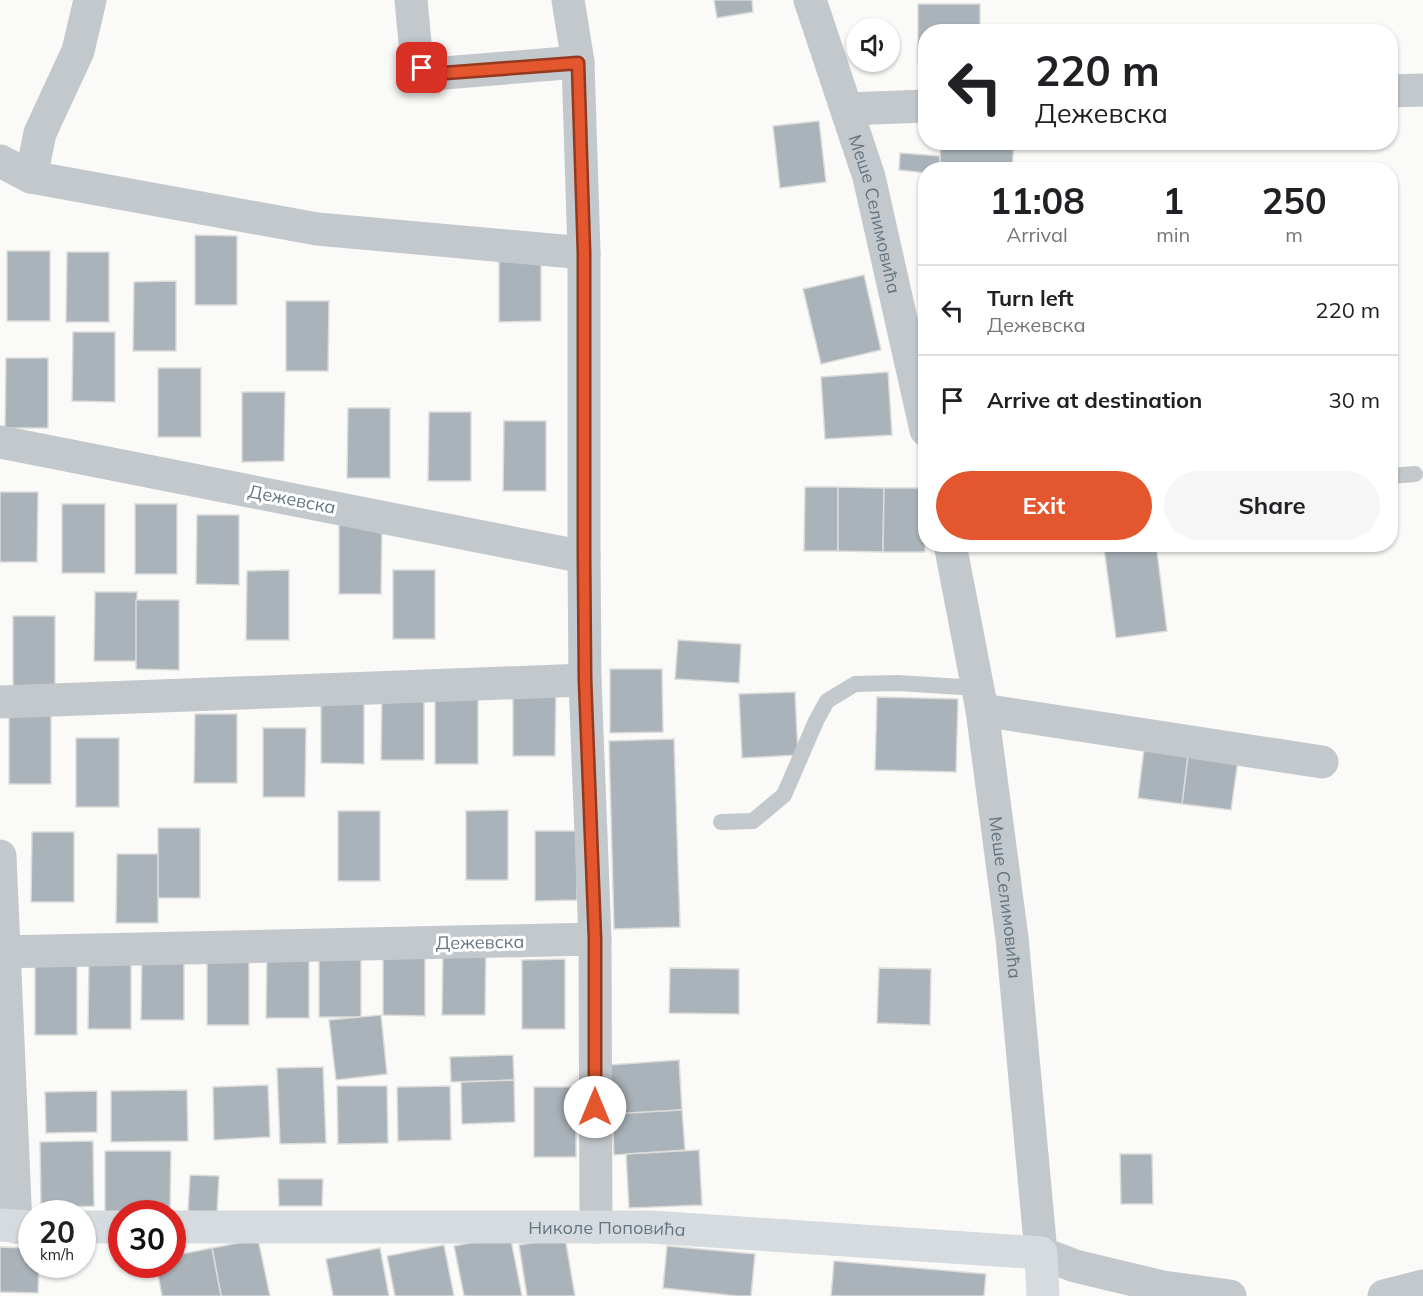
<!DOCTYPE html>
<html lang="en">
<head>
<meta charset="utf-8">
<style>
  body { margin:0; font-family:Mulish,sans-serif; background:#f6f6f6; color:#202124; height:100vh; display:flex; flex-direction:column; font-size:22px; white-space:nowrap }
  * { box-sizing:border-box; margin:0 }
  p { font-size:20px; color:#757577 }
  .icon { flex:none; width:33px; height:33px; fill:none; stroke:currentColor; stroke-width:2; stroke-linecap:round; stroke-linejoin:round }
  .map { position:relative; flex:1; overflow:hidden }
  .sheet { position:absolute; left:918px; top:162px; width:480px; height:390px; display:flex; flex-direction:column; background:#fff; border-radius:24px; box-shadow:0 2px 4px #0004 }
  .sheet>* { flex:none }
  .guide { position:absolute; left:918px; top:24px; width:480px; height:126px; border-radius:24px; box-shadow:0 2px 4px #0004; background:#fff; color:#202124; overflow:hidden }
  .tools { position:absolute; left:846px; top:18px; display:grid; gap:12px }
  .tools a { display:grid; place-items:center; width:54px; height:54px; border-radius:50%; background:#fff; box-shadow:0 2px 4px #0004; font-size:30px }
  .speed { position:absolute; left:18px; top:1200px; display:flex; gap:12px; font-size:30px; font-weight:700; text-align:center }
  .speed>* { display:grid; place-content:center; width:78px; height:78px; border-radius:50%; background:#fff; box-shadow:0 2px 4px #0004; line-height:1 }
  .speed small { font-size:15px; font-weight:400 }
  .speed .limit { border:9px solid #d22; background:#fff; color:#111 }
  .pin { position:absolute; display:grid; place-items:center; width:51px; height:51px; color:#fff; margin:-26px; border-radius:12px; box-shadow:0 3px 9px #0006 }
  .me { position:absolute; width:66px; margin:-33px; rotate:0deg; stroke-linejoin:round; filter:drop-shadow(0 0 4px #0008) }
  .turn { display:flex; align-items:center; gap:21px; height:126px; padding:0 18px; font-size:27px }
  .turn .icon { width:78px; height:78px; stroke-width:2.5 }
  .turn b { display:block; font-size:42px; line-height:51px }
  .eta { display:flex; justify-content:space-evenly; align-items:center; height:102px; text-align:center }
  .eta b { font-size:36px; font-weight:700; line-height:42px }
  .action { display:flex; gap:12px; margin-top:auto; padding:12px 18px }
  .action a { flex:1; height:69px; border-radius:36px; background:#e4572e; color:#fff; font-size:24px; font-weight:700; line-height:69px; text-align:center }
  .action a+a { background:#f6f6f6; color:#202124 }
  ul { padding:0; list-style:none }
  li { display:flex; align-items:center; gap:18px; height:90px; padding:0 18px; border-top:2px solid #e0e0e0 }
  li div { flex:1 }
  li b { display:block; font-size:22px }
  li em { font-style:normal }
  .map>svg:first-child { display:block }
</style>
</head>
<body>
<div class="map">
<svg width="1423" height="1296" viewBox="0 0 1423 1296">
  <rect width="100%" height="100%" fill="#fafaf8"/>
  <g fill="#aab3b9" stroke="#dcdcda" stroke-width="1.5">
    <polygon points="714,0 752,0 753,12 717,18"/>
    <polygon points="918,4 980,4 980,32 926,32 926,63 918,63"/>
    <polygon points="819,121 826,182 780,188 773,126"/>
    <polygon points="941,142 1014,142 1012,170 939,170"/>
    <polygon points="900,153 940,156 939,170 926,170 926,173 899,170"/>
    <polygon points="195,235 237,236 237,305 195,305"/>
    <rect x="7" y="251" width="43" height="70"/>
    <polygon points="67,252 109,252 109,322 66,322"/>
    <polygon points="499,252 541,252 541,321 499,322"/>
    <polygon points="864,275 881,350 821,364 803,289"/>
    <polygon points="176,281 176,351 133,351 134,282"/>
    <polygon points="286,301 329,301 328,371 286,371"/>
    <polygon points="73,332 115,332 115,402 72,401"/>
    <polygon points="6,358 48,358 48,428 5,428"/>
    <rect x="158" y="368" width="43" height="69"/>
    <polygon points="888,372 892,435 825,439 821,377"/>
    <polygon points="242,392 285,392 284,461 242,462"/>
    <polygon points="348,408 390,408 390,478 347,478"/>
    <polygon points="429,412 471,412 471,481 428,481"/>
    <polygon points="504,421 546,421 546,491 503,491"/>
    <polygon points="805,487 838,487 838,551 804,551"/>
    <polygon points="838,487 884,488 883,552 838,551"/>
    <polygon points="884,488 925,488 925,552 883,552"/>
    <polygon points="0,492 38,492 37,562 0,562"/>
    <rect x="62" y="504" width="43" height="69"/>
    <rect x="135" y="504" width="42" height="70"/>
    <polygon points="197,515 239,515 239,585 196,584"/>
    <polygon points="339,524 382,525 381,594 339,594"/>
    <polygon points="1133,544 1156,544 1167,631 1116,638 1104,548"/>
    <polygon points="289,570 289,640 246,640 247,571"/>
    <rect x="393" y="570" width="42" height="69"/>
    <polygon points="95,592 137,592 137,661 94,661"/>
    <polygon points="136,600 179,600 179,670 136,669"/>
    <rect x="13" y="616" width="42" height="70"/>
    <polygon points="678,640 741,644 739,683 675,679"/>
    <polygon points="610,669 662,669 663,732 610,733"/>
    <polygon points="513,687 556,687 555,756 513,756"/>
    <polygon points="382,690 424,690 424,760 381,760"/>
    <polygon points="795,692 798,755 742,758 739,694"/>
    <polygon points="321,694 364,694 364,764 321,763"/>
    <polygon points="435,694 478,695 478,764 435,764"/>
    <polygon points="877,697 958,699 956,772 875,770"/>
    <rect x="9" y="714" width="42" height="70"/>
    <polygon points="195,714 237,714 237,783 194,783"/>
    <polygon points="263,728 306,728 305,797 263,797"/>
    <rect x="76" y="738" width="43" height="69"/>
    <polygon points="674,739 680,927 614,929 609,741"/>
    <polygon points="1189,747 1239,753 1231,810 1182,804"/>
    <polygon points="1144,749 1188,755 1182,804 1138,798"/>
    <polygon points="508,810 508,880 466,880 466,811"/>
    <rect x="338" y="811" width="42" height="70"/>
    <rect x="158" y="828" width="42" height="70"/>
    <polygon points="535,831 577,831 577,900 535,901"/>
    <polygon points="32,832 74,832 74,902 31,902"/>
    <polygon points="117,854 158,854 158,923 116,923"/>
    <polygon points="443,945 486,945 485,1015 442,1015"/>
    <polygon points="383,946 425,946 425,1016 383,1015"/>
    <rect x="319" y="947" width="42" height="70"/>
    <polygon points="267,948 309,948 309,1018 266,1018"/>
    <polygon points="142,950 184,950 184,1020 141,1020"/>
    <rect x="207" y="956" width="42" height="69"/>
    <polygon points="89,959 131,959 131,1029 88,1029"/>
    <polygon points="565,959 565,1029 522,1029 522,960"/>
    <rect x="35" y="965" width="42" height="70"/>
    <polygon points="670,968 739,969 739,1014 669,1013"/>
    <polygon points="879,968 931,969 930,1025 877,1023"/>
    <polygon points="381,1015 387,1074 336,1080 329,1020"/>
    <polygon points="513,1055 514,1080 451,1082 450,1057"/>
    <polygon points="679,1060 682,1110 612,1114 609,1065"/>
    <polygon points="323,1067 326,1143 280,1144 277,1068"/>
    <polygon points="514,1080 515,1122 462,1124 461,1082"/>
    <polygon points="268,1085 270,1137 214,1140 213,1087"/>
    <polygon points="337,1086 387,1086 388,1143 338,1144"/>
    <polygon points="450,1086 451,1140 398,1141 397,1087"/>
    <rect x="534" y="1087" width="42" height="70"/>
    <polygon points="187,1090 188,1141 111,1142 111,1091"/>
    <polygon points="97,1091 97,1132 46,1133 45,1092"/>
    <polygon points="682,1110 685,1150 614,1155 612,1114"/>
    <polygon points="93,1141 94,1206 41,1208 40,1142"/>
    <polygon points="699,1150 702,1205 629,1208 626,1154"/>
    <polygon points="105,1151 171,1151 170,1212 105,1212"/>
    <polygon points="1120,1154 1152,1154 1153,1204 1121,1204"/>
    <polygon points="190,1175 219,1176 217,1213 188,1211"/>
    <polygon points="278,1179 323,1179 322,1206 279,1206"/>
    <polygon points="510,1235 522,1296 464,1296 454,1246"/>
    <polygon points="565,1237 575,1296 527,1296 519,1245"/>
    <polygon points="258,1239 270,1296 221,1296 212,1248"/>
    <polygon points="444,1245 454,1296 395,1296 387,1256"/>
    <polygon points="667,1246 755,1254 751,1296 738,1296 663,1288"/>
    <polygon points="0,1247 32,1248 32,1264 39,1264 38,1293 0,1292"/>
    <polygon points="212,1248 221,1296 162,1296 156,1264 172,1264 172,1256"/>
    <polygon points="380,1248 389,1296 333,1296 326,1259"/>
    <polygon points="834,1261 986,1274 984,1296 831,1296"/>
  </g>
  <g fill="none" stroke-linecap="round" stroke-linejoin="round">
    <g stroke="#c3c8cc" stroke-width="16">
      <polyline points="1390,476 1415,474"/>
      <polyline points="721,822 753,821 784,795 816,721 827,701 855,684 898,683 978,688"/>
    </g>
    <g stroke="#c3c8cc" stroke-width="33">
      <polyline points="411,0 416,53 422,68 432,74 578,62"/>
      <polyline points="568,0 578,62 584,253 584,557"/>
      <path id="s1" d="M810,0l59,177 57,253"/>
      <polyline points="1390,91 1423,90"/>
      <polyline points="847,109 926,106"/>
      <polyline points="0,161 31,177 317,229 584,253"/>
      <polyline points="31,177 40,133 78,51 90,0"/>
      <polyline points="0,442 584,557 585,680 595,939 596,1227"/>
      <path id="s2" d="M950,544l32,166 30,228 29,315 34,13 88,21 67,9"/>
      <polyline points="0,702 585,680"/>
      <polyline points="982,710 1322,762"/>
      <polyline points="0,856 16,1227"/>
      <polyline points="0,952 595,939"/>
      <polyline points="1384,1296 1423,1286"/>
    </g>
    <g stroke="#d6dbdf" stroke-width="33">
      <polyline points="0,1225 32,1227"/>
      <polyline points="82,1227 122,1227"/>
      <path id="s3" d="M172,1227h479l390,26 2,43"/>
    </g>
  </g>
  <g fill="none" stroke-linecap="round" stroke-linejoin="round">
    <g stroke="#94391e" stroke-width="15">
      <polyline id="route" points="422,68 432,74 578,63 584,253 584,557 585,680 595,939 595,1107"/>
    </g>
    <use href="#route" stroke="#e4572e" stroke-width="10"/>
  </g>
  <g text-anchor="middle" dominant-baseline="central" stroke-width="6" stroke-linejoin="round" paint-order="stroke">
    <g font-size="18" fill="#657683" stroke="#fff">
      <text stroke="none"><textPath href="#s1" startOffset="224">Меше Селимовића</textPath></text>
      <text transform="translate(292 499) rotate(11)">Дежевска</text>
      <text stroke="none"><textPath href="#s2" startOffset="358">Меше Селимовића</textPath></text>
      <text transform="translate(480 942) rotate(-1)">Дежевска</text>
      <text stroke="none"><textPath href="#s3" startOffset="435">Николе Поповића</textPath></text>
    </g>
  </g>
</svg>
<div class="tools">
<a><svg class="icon" aria-label="sound" viewBox="0 0 24 24"><path d="M4 9h4l5-4v14l-5-4H4zM17 9q2 3 0 6"/></svg></a>
</div>
<div class="speed"><div>20<small>km/h</small></div><div class="limit">30</div></div>
<div class="pin" style="left:422px;top:68px;background:#d93025"><svg class="icon" aria-label="arrive" viewBox="0 0 24 24"><path d="M6 21V4h12l-3 4 3 4H6"/></svg></div>
<svg class="me" style="left:595px;top:1107px" viewBox="-20 -20 40 40"><circle r="19" fill="#fff"/><path d="M0-13L10 11 0 6-10 11z" fill="#e4572e"/></svg>
<div class="guide">
<div class="turn"><svg class="icon" aria-label="left" viewBox="0 0 24 24"><path d="M17 20v-9H6M10 6l-5 5 5 5"/></svg><div><b>220 m</b>Дежевска</div></div>
</div>
<section class="sheet">
<div class="eta">
<div><b>11:08</b><p>Arrival</p></div>
<div><b>1</b><p>min</p></div>
<div><b>250</b><p>m</p></div>
</div>
<ul>
<li><svg class="icon" aria-label="left" viewBox="0 0 24 24"><path d="M17 20v-9H6M10 6l-5 5 5 5"/></svg><div><b>Turn left</b><p>Дежевска</p></div><em>220 m</em></li>
<li><svg class="icon" aria-label="arrive" viewBox="0 0 24 24"><path d="M6 21V4h12l-3 4 3 4H6"/></svg><div><b>Arrive at destination</b></div><em>30 m</em></li>
</ul>
<div class="action"><a>Exit</a><a>Share</a></div>
</section>
</div>
</body>
</html>
